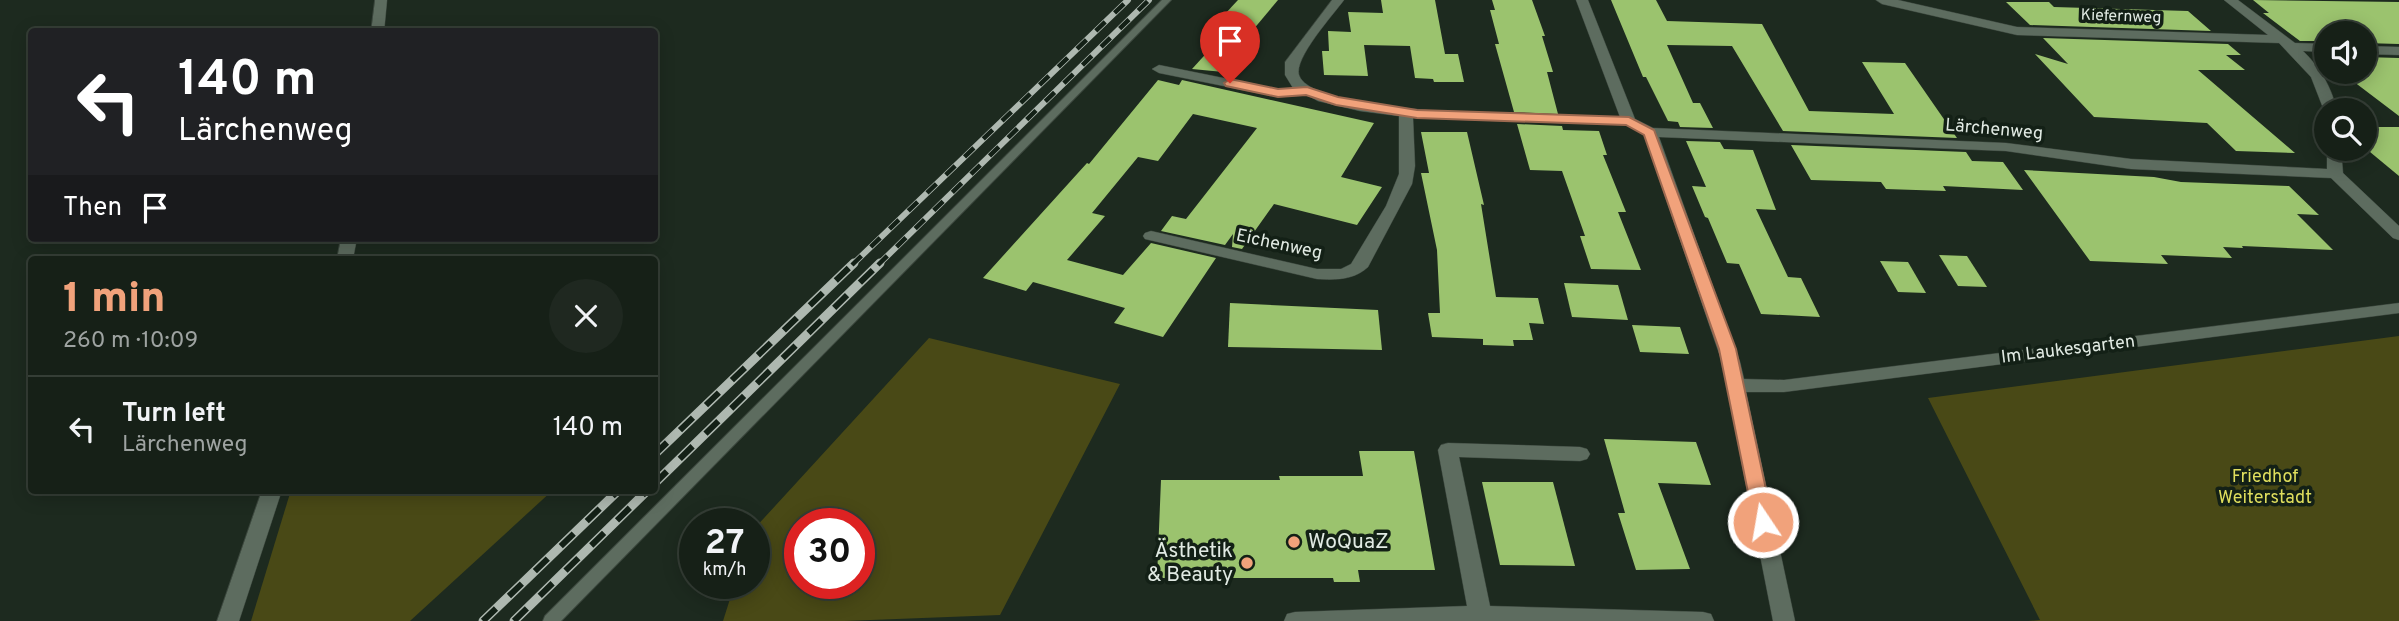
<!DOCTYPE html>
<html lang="en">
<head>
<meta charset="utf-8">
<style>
  body { margin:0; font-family:Overpass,sans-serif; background:#1f2820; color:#f1f3f6; height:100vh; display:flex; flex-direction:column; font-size:26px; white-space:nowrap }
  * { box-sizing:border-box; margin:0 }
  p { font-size:23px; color:#9ea3a1 }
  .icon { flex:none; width:38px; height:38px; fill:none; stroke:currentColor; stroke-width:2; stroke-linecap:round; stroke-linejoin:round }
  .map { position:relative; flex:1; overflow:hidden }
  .sheet { position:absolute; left:28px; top:256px; width:630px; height:238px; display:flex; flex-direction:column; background:#162017; border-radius:7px; box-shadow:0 4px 18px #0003,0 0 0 2px #353e36 }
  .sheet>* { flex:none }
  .top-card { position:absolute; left:28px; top:28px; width:630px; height:214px; border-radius:7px; box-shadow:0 4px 18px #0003,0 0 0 2px #353e36; background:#202124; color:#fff; overflow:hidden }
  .buttons { position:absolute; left:2314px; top:21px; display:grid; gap:14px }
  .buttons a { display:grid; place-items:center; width:63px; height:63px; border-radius:50%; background:#162017; box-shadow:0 4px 18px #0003,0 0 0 2px #353e36; font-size:35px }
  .speed { position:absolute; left:679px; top:508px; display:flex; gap:14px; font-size:35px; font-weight:700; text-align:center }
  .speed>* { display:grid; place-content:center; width:91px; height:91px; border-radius:50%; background:#162017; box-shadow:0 4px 18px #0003,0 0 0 2px #353e36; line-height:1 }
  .speed small { font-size:18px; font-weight:400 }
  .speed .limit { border:10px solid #d22; background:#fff; color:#111 }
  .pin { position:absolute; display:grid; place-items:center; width:60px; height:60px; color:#fff; margin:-72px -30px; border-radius:50% 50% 50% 0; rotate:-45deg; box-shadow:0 0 7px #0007 }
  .pin .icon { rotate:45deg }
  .me { position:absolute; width:77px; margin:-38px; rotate:348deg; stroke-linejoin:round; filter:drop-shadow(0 0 5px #0008) }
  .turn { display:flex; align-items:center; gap:24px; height:147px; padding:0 35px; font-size:32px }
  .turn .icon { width:91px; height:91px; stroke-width:2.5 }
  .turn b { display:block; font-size:49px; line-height:60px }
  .then { display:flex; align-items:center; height:66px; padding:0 35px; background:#0003; gap:14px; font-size:26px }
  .round { display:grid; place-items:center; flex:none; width:74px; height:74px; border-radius:37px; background:#1f2820 }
  .summary { display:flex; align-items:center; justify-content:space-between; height:119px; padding:0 35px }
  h1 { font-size:42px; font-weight:800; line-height:52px; color:#f1a27b }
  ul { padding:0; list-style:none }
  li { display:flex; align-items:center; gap:21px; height:105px; padding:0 35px; border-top:2px solid #353e36 }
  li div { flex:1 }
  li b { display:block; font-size:26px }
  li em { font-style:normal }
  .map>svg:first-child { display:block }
</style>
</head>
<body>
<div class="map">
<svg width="2399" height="621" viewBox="0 0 2399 621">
  <rect width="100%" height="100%" fill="#1d2a1f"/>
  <g fill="#494916" fill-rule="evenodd">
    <polygon points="2399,336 2399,621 2028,621 2040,620 1928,398"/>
    <path d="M929,338l191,46 -120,231 -155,6h-122l12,-38h19v-54zM859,523v60h-59v-60z"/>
    <polygon points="291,490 553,490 410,621 251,621"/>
  </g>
  <g fill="#9bc36e">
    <polygon points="1238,0 1278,0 1247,37 1210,30"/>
    <polygon points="1381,0 1435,0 1445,54 1458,54 1464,82 1434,82 1433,79 1415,78 1410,46 1364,45 1368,76 1324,75 1322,51 1329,51 1328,31 1351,32 1348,12 1383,13"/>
    <polygon points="1492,0 1532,0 1545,36 1542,36 1553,72 1547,72 1558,114 1514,112 1495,44 1499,44 1490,10 1495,10"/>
    <polygon points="1611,0 1656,0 1667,21 1762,24 1809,111 1894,114 1862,62 1905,63 1957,138 1783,131 1732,46 1667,45 1693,103 1700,103 1713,128 1680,127 1678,122 1668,121 1646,77 1643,77"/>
    <polygon points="2253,0 2399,2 2399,44 2364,43 2364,33 2326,33 2326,41 2300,41 2263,13 2269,13"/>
    <polygon points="2006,2 2049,2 2054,7 2188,11 2211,31 2030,25"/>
    <polygon points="2043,38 2228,44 2241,55 2226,55 2245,70 2198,70 2295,153 2236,151 2207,123 2094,117 2035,54 2068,64"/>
    <polygon points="1213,46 1251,53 1234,73 1192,69"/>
    <polygon points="2364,57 2399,58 2399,116 2341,72 2364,72"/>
    <polygon points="1158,80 1179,85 1182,80 1374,123 1341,177 1382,187 1357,225 1274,204 1242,249 1232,247 1233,234 1225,245 1161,231 1172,216 1186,219 1257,128 1193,114 1158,161 1138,157 1092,213 1105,216 1067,260 1123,275 1151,243 1216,258 1163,337 1114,323 1125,308 1033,282 1026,291 983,278 1087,163 1089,164"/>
    <polygon points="1517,124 1562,126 1563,130 1599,131 1607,155 1603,155 1626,212 1618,212 1641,270 1591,269 1580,236 1585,236 1562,171 1530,170"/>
    <polygon points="2364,127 2399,127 2399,176 2364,147"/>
    <polygon points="1421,132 1467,132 1484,205 1481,204 1496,297 1538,298 1544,324 1529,323 1533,340 1513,340 1514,346 1483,345 1483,339 1432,337 1428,313 1440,313 1437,250 1421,173 1429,173"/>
    <polygon points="1686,141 1720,142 1724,149 1753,150 1776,210 1756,209 1788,277 1801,278 1820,317 1761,314 1739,264 1727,263 1708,218 1705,217 1692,186 1706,187"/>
    <polygon points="1791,145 1966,152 1972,161 2003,162 2023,190 1943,186 1946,191 1886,189 1881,182 1811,180"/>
    <polygon points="2024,170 2154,177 2181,182 2289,186 2319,215 2297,214 2333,250 2242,246 2243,248 2223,247 2232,258 2161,255 2168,264 2090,261"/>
    <polygon points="1939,255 1967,256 1987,287 1958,286"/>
    <polygon points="1880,261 1908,262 1926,293 1898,292"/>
    <polygon points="1564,283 1618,285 1628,320 1572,317"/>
    <polygon points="1230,303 1378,310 1382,350 1228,347"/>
    <polygon points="1632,325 1680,327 1689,354 1640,352"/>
    <polygon points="1604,439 1696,442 1711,485 1658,483 1690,569 1636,570 1618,513 1625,513"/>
    <polygon points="1359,451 1414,451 1435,570 1358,570 1360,582 1334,582 1333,578 1157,578 1161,480 1280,480 1279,476 1363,476"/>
    <polygon points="1482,482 1553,482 1575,566 1500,565"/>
  </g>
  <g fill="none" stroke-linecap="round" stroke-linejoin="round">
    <g stroke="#3b463d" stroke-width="2">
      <polygon id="lane" points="1162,0 1171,0 561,621 543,621 545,616"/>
    </g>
    <g stroke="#3b463d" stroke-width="1">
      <g id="street">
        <polygon points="375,0 387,0 384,32 371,32"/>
        <path d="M1332,0h12c-11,15 -50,58 -45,75 13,43 276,41 321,42l-44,-117h12l47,119 18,9 353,15 125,16 196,10v-20h14l2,24 56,53v14l-6,-2 -62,-60 -200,-9 -125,-18 -347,-14 81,225 4,17 40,1 615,-77v10l-615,79h-38l49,229h-22l-51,-259 -78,-228 -18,-9 -213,-7 2,48 -3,18 -44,83c-14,13 -32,13 -51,12l-172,-40 -2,-3 2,-3 6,-2 166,38h24l10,-5 35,-58 13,-32v-58l-39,-5 -42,-10 -11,-6 -29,2 -119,-24 -7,-4 7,-4 119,24 15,-1 -8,-13v-13z"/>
        <path d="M1876,0h22l119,27 251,8 -44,-35h14l57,43 31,1v8l-23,-1c18,17 28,36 34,59h-11l-1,3 -14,-36 -32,-34 -262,-8 -135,-31z"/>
        <polygon points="2364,46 2399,47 2399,55 2364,54"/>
        <polygon points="341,238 357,238 353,259 337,259"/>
        <polygon points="1448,443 1580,447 1587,449 1590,454 1587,459 1580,461 1459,457 1490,606 1703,612 1711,614 1714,621 1284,621 1287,614 1295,612 1467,606 1438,450 1441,445"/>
        <polygon points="262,490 282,490 239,621 217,621"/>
      </g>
    </g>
    <use href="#lane" fill="#5d6c5f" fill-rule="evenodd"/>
    <use href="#street" fill="#5d6c5f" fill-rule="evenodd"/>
    <g stroke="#aeb8b0" stroke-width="6">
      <g id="rail-far1">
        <polyline points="852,265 1128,0"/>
        <polyline points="878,265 1149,0"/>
      </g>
    </g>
    <g stroke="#aeb8b0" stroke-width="9">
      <g id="rail">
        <polyline points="654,455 854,263"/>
        <polyline points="654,484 880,263"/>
        <polyline points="483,621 619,490"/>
        <polyline points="514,621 648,490"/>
      </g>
    </g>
    <use href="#rail-far1" stroke="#132016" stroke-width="4.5" stroke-dasharray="13" stroke-linecap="butt"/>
    <use href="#rail" stroke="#132016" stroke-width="6" stroke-dasharray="18" stroke-linecap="butt"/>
  </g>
  <polygon fill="#f1a27b" stroke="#9d6950" stroke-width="2" points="1230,79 1278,89 1307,87 1338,97 1417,110 1629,117 1654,130 1736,349 1773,522 1770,527 1763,529 1757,527 1754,522 1719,349 1644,135 1626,125 1417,118 1336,105 1306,95 1278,97 1226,86 1224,83"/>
  <g fill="#f1a27b" stroke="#132016" stroke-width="2.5">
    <circle cx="1294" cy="542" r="7"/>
    <circle cx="1247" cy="563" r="7"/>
  </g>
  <g text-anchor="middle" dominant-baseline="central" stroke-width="7" stroke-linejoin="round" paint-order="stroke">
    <g font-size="16" fill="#e1eae3" stroke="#132016">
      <text transform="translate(2121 17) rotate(2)">Kiefernweg</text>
    </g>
    <g font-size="18" fill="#e1eae3" stroke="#132016">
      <text transform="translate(1994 130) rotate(5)">Lärchenweg</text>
      <text transform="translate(1279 245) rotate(12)">Eichenweg</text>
      <text transform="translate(2068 350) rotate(-7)">Im Laukesgarten</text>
    </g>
    <g font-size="18" fill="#dfde5d" stroke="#132016">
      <text x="2265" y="477">Friedhof<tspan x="2265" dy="21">Weiterstadt</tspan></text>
    </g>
    <g font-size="21" fill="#e1eae3" stroke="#132016" text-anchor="start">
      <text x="1308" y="542">WoQuaZ</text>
      <text x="1233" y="551" text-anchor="end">Ästhetik<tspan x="1233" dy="24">&amp; Beauty</tspan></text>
    </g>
  </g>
</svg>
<div class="buttons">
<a><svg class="icon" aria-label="sound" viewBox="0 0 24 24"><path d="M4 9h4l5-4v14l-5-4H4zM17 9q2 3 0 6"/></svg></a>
<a><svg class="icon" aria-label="search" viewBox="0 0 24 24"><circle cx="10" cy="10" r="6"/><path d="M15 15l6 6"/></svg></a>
</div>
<div class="speed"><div>27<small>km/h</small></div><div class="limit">30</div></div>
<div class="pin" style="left:1230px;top:83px;background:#d93025"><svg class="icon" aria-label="arrive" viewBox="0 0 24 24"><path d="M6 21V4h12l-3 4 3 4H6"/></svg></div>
<svg class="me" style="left:1763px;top:522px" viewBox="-20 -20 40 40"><circle r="17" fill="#f1a27b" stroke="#fff" stroke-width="3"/><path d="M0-11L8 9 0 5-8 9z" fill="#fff"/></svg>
<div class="top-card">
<div class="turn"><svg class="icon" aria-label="left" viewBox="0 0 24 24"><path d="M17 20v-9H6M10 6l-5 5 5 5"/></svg><div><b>140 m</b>Lärchenweg</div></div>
<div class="then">Then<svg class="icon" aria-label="arrive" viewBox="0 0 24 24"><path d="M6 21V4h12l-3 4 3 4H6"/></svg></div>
</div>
<section class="sheet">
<div class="summary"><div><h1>1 min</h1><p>260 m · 10:09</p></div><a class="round"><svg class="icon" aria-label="close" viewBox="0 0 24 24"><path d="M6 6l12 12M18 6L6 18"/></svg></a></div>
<ul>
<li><svg class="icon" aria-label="left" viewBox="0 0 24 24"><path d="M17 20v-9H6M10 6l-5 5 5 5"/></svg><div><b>Turn left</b><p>Lärchenweg</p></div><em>140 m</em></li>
</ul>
</section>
</div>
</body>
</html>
